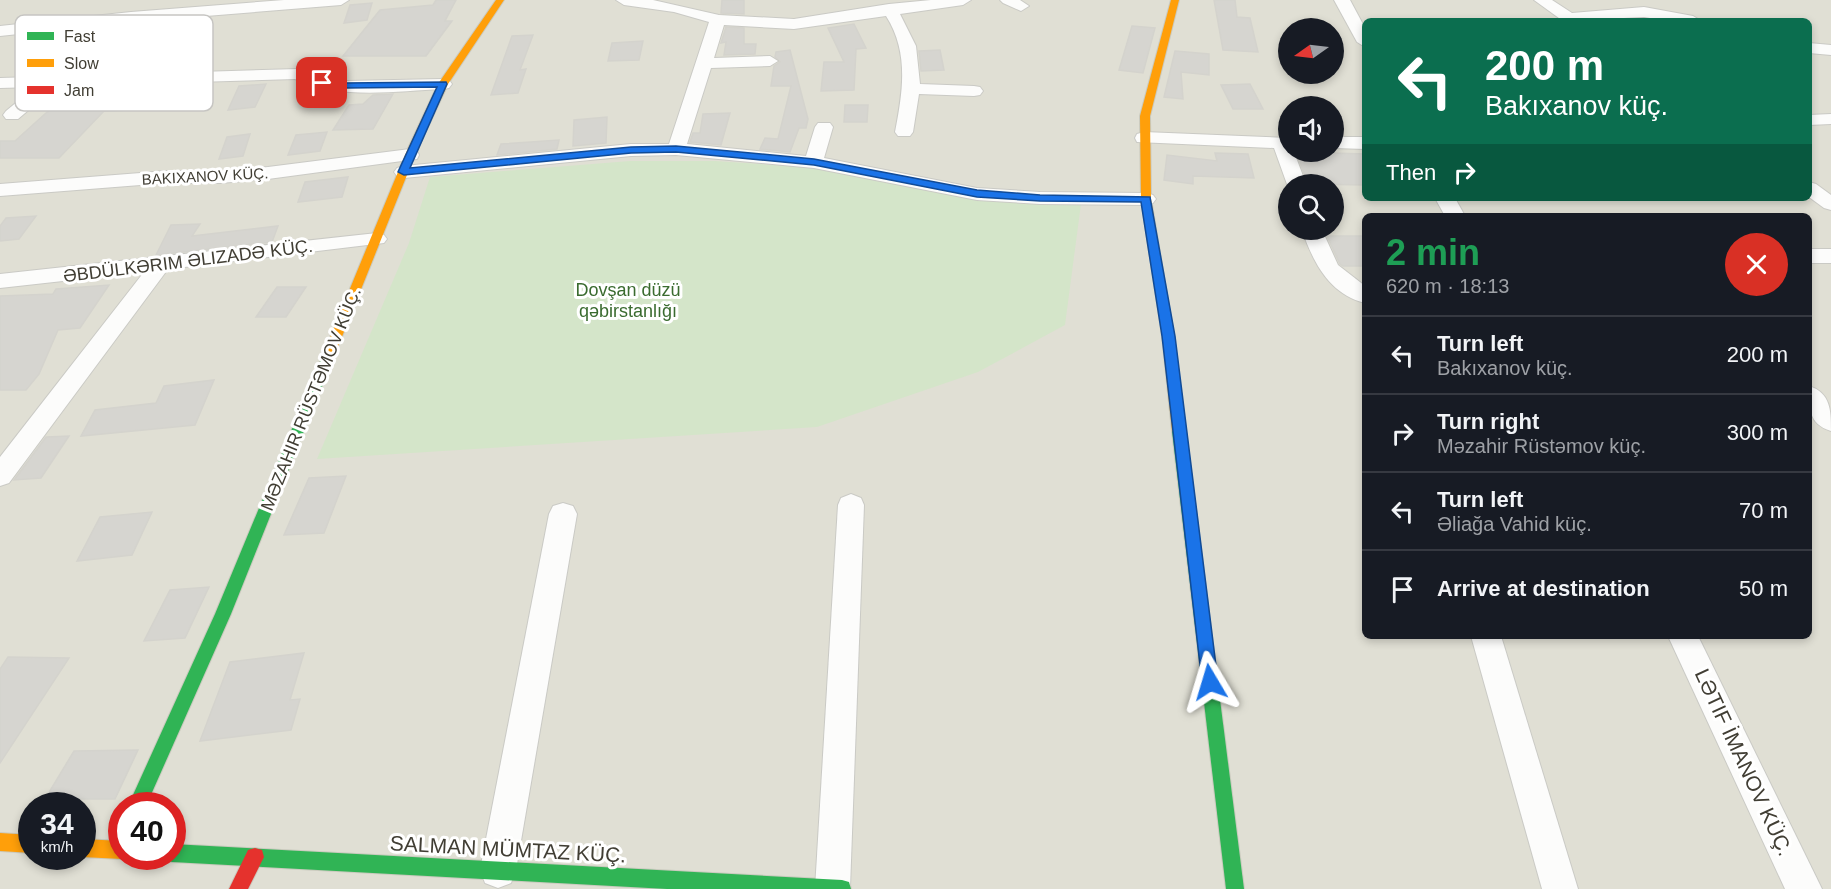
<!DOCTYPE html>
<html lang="en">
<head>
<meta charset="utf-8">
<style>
  body { margin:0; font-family:Arial,sans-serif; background:#20242c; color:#f1f3f6; height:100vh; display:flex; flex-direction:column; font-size:22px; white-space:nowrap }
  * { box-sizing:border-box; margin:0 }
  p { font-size:20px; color:#9ea1a6 }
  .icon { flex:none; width:33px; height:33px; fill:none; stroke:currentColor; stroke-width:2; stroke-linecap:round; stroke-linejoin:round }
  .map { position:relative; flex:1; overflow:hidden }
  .drawer { position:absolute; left:1362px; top:213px; width:450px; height:426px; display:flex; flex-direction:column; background:#171b24; border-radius:9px; box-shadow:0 3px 9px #0003 }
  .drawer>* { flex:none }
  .top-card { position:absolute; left:1362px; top:18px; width:450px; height:183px; border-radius:9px; box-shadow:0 3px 9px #0003; background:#0b6e4f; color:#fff; overflow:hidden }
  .needle { width:39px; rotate:256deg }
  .buttons { position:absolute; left:1278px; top:18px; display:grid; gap:12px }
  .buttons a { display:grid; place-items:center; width:66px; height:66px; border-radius:50%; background:#171b24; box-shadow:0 3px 9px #0003; font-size:30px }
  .speed { position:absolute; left:18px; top:792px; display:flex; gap:12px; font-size:30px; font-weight:700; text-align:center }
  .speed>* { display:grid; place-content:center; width:78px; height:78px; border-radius:50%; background:#171b24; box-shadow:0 3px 9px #0003; line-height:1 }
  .speed small { font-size:15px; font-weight:400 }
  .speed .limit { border:9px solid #d22; background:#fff; color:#111 }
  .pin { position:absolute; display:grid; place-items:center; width:51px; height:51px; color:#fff; margin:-26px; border-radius:12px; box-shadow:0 3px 9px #0006 }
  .me { position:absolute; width:66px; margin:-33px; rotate:353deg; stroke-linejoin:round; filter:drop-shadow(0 0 4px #0008) }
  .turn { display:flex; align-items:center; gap:21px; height:126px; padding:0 24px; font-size:27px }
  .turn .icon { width:78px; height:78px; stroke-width:2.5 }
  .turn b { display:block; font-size:42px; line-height:51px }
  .then { display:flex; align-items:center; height:57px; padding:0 24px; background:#0003; gap:12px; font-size:22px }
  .round { display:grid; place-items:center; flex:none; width:63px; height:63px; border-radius:32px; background:#20242c }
  .headline { display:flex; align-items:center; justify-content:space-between; height:102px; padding:0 24px }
  h1 { font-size:36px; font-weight:600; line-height:45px; color:#1e9e55 }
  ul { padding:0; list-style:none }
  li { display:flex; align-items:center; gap:18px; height:78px; padding:0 24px; border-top:2px solid #363941 }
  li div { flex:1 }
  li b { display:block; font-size:22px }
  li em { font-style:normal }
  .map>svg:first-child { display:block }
</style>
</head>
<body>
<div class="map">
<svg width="1831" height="889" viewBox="0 0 1831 889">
  <rect width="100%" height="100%" fill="#ecece7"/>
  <path fill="#e0dfd4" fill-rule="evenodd" d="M0,0h1831v889h-1831zM1365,21h444v177h-444zM1288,28h46v46h-46zM1288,106h46v46h-46zM1288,184h46v46h-46zM1365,216h444v420h-444zM32,806h50v50h-50zM122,806h50v50h-50z"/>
  <polygon fill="#d4e5c9" points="630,161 715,161 835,169 938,193 1023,204 1081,204 1065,325 978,372 817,427 317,459 409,243 430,177"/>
  <g fill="#d6d5d0" stroke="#d4d3cd" stroke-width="1.5">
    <polygon points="436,0 456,0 445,21 452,21 426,56 343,56 380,10 433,5"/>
    <polygon points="722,0 744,0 744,14 721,13"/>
    <polygon points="1214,0 1235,0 1237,17 1250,18 1258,52 1223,50"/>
    <polygon points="372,3 367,20 344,23 350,5"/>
    <polygon points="854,24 866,48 856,49 854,90 821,91 824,62 844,62 828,28"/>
    <polygon points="1132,26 1155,28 1143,73 1119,70"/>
    <polygon points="726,27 744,28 744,44 756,44 755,54 724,55 726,42 721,43"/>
    <polygon points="533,35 520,70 526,69 518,93 491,95 512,36"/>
    <polygon points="643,41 639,60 608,61 612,43"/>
    <polygon points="790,50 808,119 806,128 799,128 790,152 760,149 765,138 778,139 791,86 771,86 774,66 780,62 775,57 776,52"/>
    <polygon points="940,50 944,70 921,71 919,51"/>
    <polygon points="1175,51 1209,54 1209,75 1181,72 1183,99 1164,97"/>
    <polygon points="207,84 185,108 104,111 59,158 0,158 0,141 15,141 66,95 109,94 114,89"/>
    <polygon points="266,84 255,107 228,110 239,86"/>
    <polygon points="1250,84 1263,109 1233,109 1221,85"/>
    <polygon points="393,94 373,129 333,130 349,105 363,104 373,95"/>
    <polygon points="845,105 868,105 867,122 844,122"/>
    <polygon points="730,113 721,145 690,142 693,133 700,133 703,114"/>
    <polygon points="607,117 606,143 573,146 574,120"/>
    <polygon points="327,132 320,151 288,155 296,135"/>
    <polygon points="250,134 243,156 219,159 227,137"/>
    <polygon points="559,140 557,149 497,155 501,144"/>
    <polygon points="1296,152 1365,154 1365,185 1308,184"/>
    <polygon points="1215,153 1248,154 1254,178 1193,176 1193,184 1164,180 1167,155 1217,161"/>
    <polygon points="348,177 342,197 298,202 305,182"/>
    <polygon points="36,216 19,239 0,241 0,226 6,218"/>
    <polygon points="200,224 192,236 278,226 272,242 156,255 171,225"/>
    <polygon points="1327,236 1365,236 1365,266 1343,266 1340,264"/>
    <polygon points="109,285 80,328 58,330 39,374 26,390 0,390 0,296 53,294 56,289"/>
    <polygon points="277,287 306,287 286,317 256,317"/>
    <polygon points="214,380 195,425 81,436 95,410 156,403 164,386"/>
    <polygon points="69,436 41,478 14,480 46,437"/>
    <polygon points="346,476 324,533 284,535 309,478"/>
    <polygon points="152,512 132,555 77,561 100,517"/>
    <polygon points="209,587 185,638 144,641 170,590"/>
    <polygon points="304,653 290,700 300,699 291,730 200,741 230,662"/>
    <polygon points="8,657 69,658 0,763 0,669"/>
    <polygon points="138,750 115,799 45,799 74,751"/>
  </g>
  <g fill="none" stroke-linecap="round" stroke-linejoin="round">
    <g stroke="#cacac5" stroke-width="2">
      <g id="street">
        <polygon points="284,0 349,0 341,5 131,22 0,36 0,26 131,12"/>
        <path d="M616,0h37l66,15 75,4 95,-15 42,-4h40l-8,5 -63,9 16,32 4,38 54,2 6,1 3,4 -3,4 -6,1 -55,-2 -6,38 -3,4h-12l-3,-4c8,-41 14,-80 -9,-116l-92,13 -70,-4 -10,33 56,-2 8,5 -8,5 -59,2 -24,76 119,12 9,-29 3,-4h12l3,4 -9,31 153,30 63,4 106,1 7,2 3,4 -3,4 -7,2 -106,-1 -63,-4 -163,-32 -138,-13 -45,1 -227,22 -7,-2 -3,-4 3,-4 7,-2 227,-22h38l40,-122 -35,-10 -50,-7z"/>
        <polygon points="1000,0 1020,0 1029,6 1021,11 1003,3"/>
        <polygon points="1334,0 1350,0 1365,28 1365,47 1357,42"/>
        <polygon points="1534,0 1552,0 1572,13 1644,7 1693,16 1701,21 1668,21 1644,17 1563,21"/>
        <polygon points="1809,43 1831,45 1831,55 1809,53"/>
        <path d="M298,69l18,7 30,5 97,-2 6,1 3,4 -3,4 -6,1c-47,2 -104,11 -148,-10l-238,7 -39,33h-12l-3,-4 3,-4 29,-24 -35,1v-10z"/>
        <polygon points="1831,114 1831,124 1809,125 1809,115"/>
        <polygon points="1144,132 1288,138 1288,152 1294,152 1306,184 1288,184 1288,187 1274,148 1137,142 1135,138 1137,134"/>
        <polygon points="1334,137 1365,137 1365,149 1334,148"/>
        <polygon points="410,149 417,151 419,155 417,159 268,179 220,183 166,183 0,196 0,184 166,171 220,171 268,167"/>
        <polygon points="1809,182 1816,184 1831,195 1831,210 1824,208 1809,197"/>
        <polygon points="1435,198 1455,198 1465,216 1445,216"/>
        <path d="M1302,230h20l16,35 27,21v17c-36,-9 -52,-41 -63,-73z"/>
        <polygon points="377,233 384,235 387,239 384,243 168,269 9,483 0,486 0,457 144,272 0,288 0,274"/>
        <rect x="1809" y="249" width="22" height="14"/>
        <path d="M1809,386c22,7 22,25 22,45 -23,-7 -22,-24 -22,-45z"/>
        <polygon points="851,494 861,498 864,505 850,888 815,889 838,505 841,498"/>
        <polygon points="563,503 573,506 577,514 516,870 511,883 498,888 485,883 480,870 549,514 553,506"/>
        <polygon points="1471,636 1501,636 1578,889 1542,889"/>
        <polygon points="1668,636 1698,636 1822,889 1785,889"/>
      </g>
    </g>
    <g stroke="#cacabe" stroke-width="2">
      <g id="fast">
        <polygon points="327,355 333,359 231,614 146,806 128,806 215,614 321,359"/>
        <polygon points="1179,426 1186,431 1244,889 1226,889 1172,431"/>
        <polygon points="172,844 842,880 849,882 851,889 667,889 172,862 165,860 164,856 172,856"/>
      </g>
    </g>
    <g stroke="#cacabe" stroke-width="2">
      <g id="slow">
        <polygon points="496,0 504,0 448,84 415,155 333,359 331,362 323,362 321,359 405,155 438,84"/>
        <polygon points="1171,0 1179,0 1150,116 1151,199 1174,336 1186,431 1179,436 1172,431 1162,336 1141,199 1140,116"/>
        <polygon points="0,833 32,835 32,853 0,851"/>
        <polygon points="82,839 122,841 122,856 129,856 122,859 82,857 80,856 82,856"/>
      </g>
    </g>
    <g stroke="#cacabe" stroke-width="2">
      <polygon id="jam" points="255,848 262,850 264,857 248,889 229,889 248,850"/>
    </g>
    <use href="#street" fill="#fcfcfb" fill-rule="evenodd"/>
    <use href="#fast" fill="#30b455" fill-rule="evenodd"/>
    <use href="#slow" fill="#ff9f0a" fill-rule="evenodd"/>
    <use href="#jam" fill="#e5322d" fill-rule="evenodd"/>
  </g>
  <polygon fill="#1a73e8" stroke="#114b97" stroke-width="1.5" points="322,80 345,83 446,82 447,84 410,168 631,147 676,146 814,159 977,190 1040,195 1150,197 1175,336 1218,682 1216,687 1210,689 1204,687 1202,682 1162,336 1141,202 1040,201 977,197 814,165 676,152 631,153 404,175 398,172 437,87 345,88 318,85 317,83"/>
  <g text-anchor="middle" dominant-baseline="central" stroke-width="6" stroke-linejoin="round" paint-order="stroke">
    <g font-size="15" fill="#413e34" stroke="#fff">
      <text transform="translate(205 176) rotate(-3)">BAKIXANOV KÜÇ.</text>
    </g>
    <g font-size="18" fill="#413e34" stroke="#fff">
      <text transform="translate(188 261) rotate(-7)">ƏBDÜLKƏRIM ƏLIZADƏ KÜÇ.</text>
      <text transform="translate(311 399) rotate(-68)">MƏZAHIR RÜSTƏMOV KÜÇ.</text>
    </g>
    <g font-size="18" fill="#3a6b2f" stroke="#fff">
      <text x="628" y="290">Dovşan düzü<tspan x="628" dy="21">qəbirstanlığı</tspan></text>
    </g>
    <g font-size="21" fill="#413e34" stroke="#fff">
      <text transform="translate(1744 762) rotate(65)">LƏTIF İMANOV KÜÇ.</text>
      <text transform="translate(508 849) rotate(3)">SALMAN MÜMTAZ KÜÇ.</text>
    </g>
  </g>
  <rect x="15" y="15" width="198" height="96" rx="9" fill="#fff" stroke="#c6c5c2" stroke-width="1.5"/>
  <rect x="27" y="32" width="27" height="8" fill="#30b455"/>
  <rect x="27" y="59" width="27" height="8" fill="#ff9f0a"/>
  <rect x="27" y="86" width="27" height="8" fill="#e5322d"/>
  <g font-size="16" fill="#413e34">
    <text x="64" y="42">Fast</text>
    <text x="64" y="69">Slow</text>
    <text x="64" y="96">Jam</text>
  </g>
</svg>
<div class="buttons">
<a><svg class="needle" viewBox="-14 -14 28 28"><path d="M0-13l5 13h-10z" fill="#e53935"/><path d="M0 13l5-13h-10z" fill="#9ea1a6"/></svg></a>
<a><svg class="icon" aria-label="sound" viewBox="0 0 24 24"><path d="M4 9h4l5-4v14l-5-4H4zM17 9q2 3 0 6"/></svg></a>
<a><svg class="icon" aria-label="search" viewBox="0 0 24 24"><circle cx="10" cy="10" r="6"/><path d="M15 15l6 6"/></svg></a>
</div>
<div class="speed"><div>34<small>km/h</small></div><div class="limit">40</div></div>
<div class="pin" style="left:322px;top:83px;background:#d93025"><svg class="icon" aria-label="arrive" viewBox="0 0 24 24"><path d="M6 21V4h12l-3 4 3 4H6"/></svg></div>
<svg class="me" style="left:1210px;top:682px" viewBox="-20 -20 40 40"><path d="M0-17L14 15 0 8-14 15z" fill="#1a73e8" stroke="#fff" stroke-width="4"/></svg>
<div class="top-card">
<div class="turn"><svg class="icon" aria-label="left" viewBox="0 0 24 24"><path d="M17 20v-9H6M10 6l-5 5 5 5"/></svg><div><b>200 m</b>Bakıxanov küç.</div></div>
<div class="then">Then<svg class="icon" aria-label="right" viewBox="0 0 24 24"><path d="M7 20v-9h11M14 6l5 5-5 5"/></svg></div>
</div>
<section class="drawer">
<div class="headline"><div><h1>2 min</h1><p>620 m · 18:13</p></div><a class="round" style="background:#d93025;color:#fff"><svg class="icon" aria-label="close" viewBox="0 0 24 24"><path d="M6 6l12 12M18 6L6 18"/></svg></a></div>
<ul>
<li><svg class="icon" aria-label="left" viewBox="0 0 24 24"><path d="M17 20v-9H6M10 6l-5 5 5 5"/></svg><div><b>Turn left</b><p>Bakıxanov küç.</p></div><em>200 m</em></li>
<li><svg class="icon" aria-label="right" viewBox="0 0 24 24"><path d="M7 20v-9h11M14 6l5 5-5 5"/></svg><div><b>Turn right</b><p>Məzahir Rüstəmov küç.</p></div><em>300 m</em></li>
<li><svg class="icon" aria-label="left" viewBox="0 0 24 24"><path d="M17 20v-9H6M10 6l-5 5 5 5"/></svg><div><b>Turn left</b><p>Əliağa Vahid küç.</p></div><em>70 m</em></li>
<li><svg class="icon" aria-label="arrive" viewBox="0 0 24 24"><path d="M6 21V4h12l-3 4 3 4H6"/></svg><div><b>Arrive at destination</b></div><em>50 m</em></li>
</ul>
</section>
</div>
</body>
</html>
